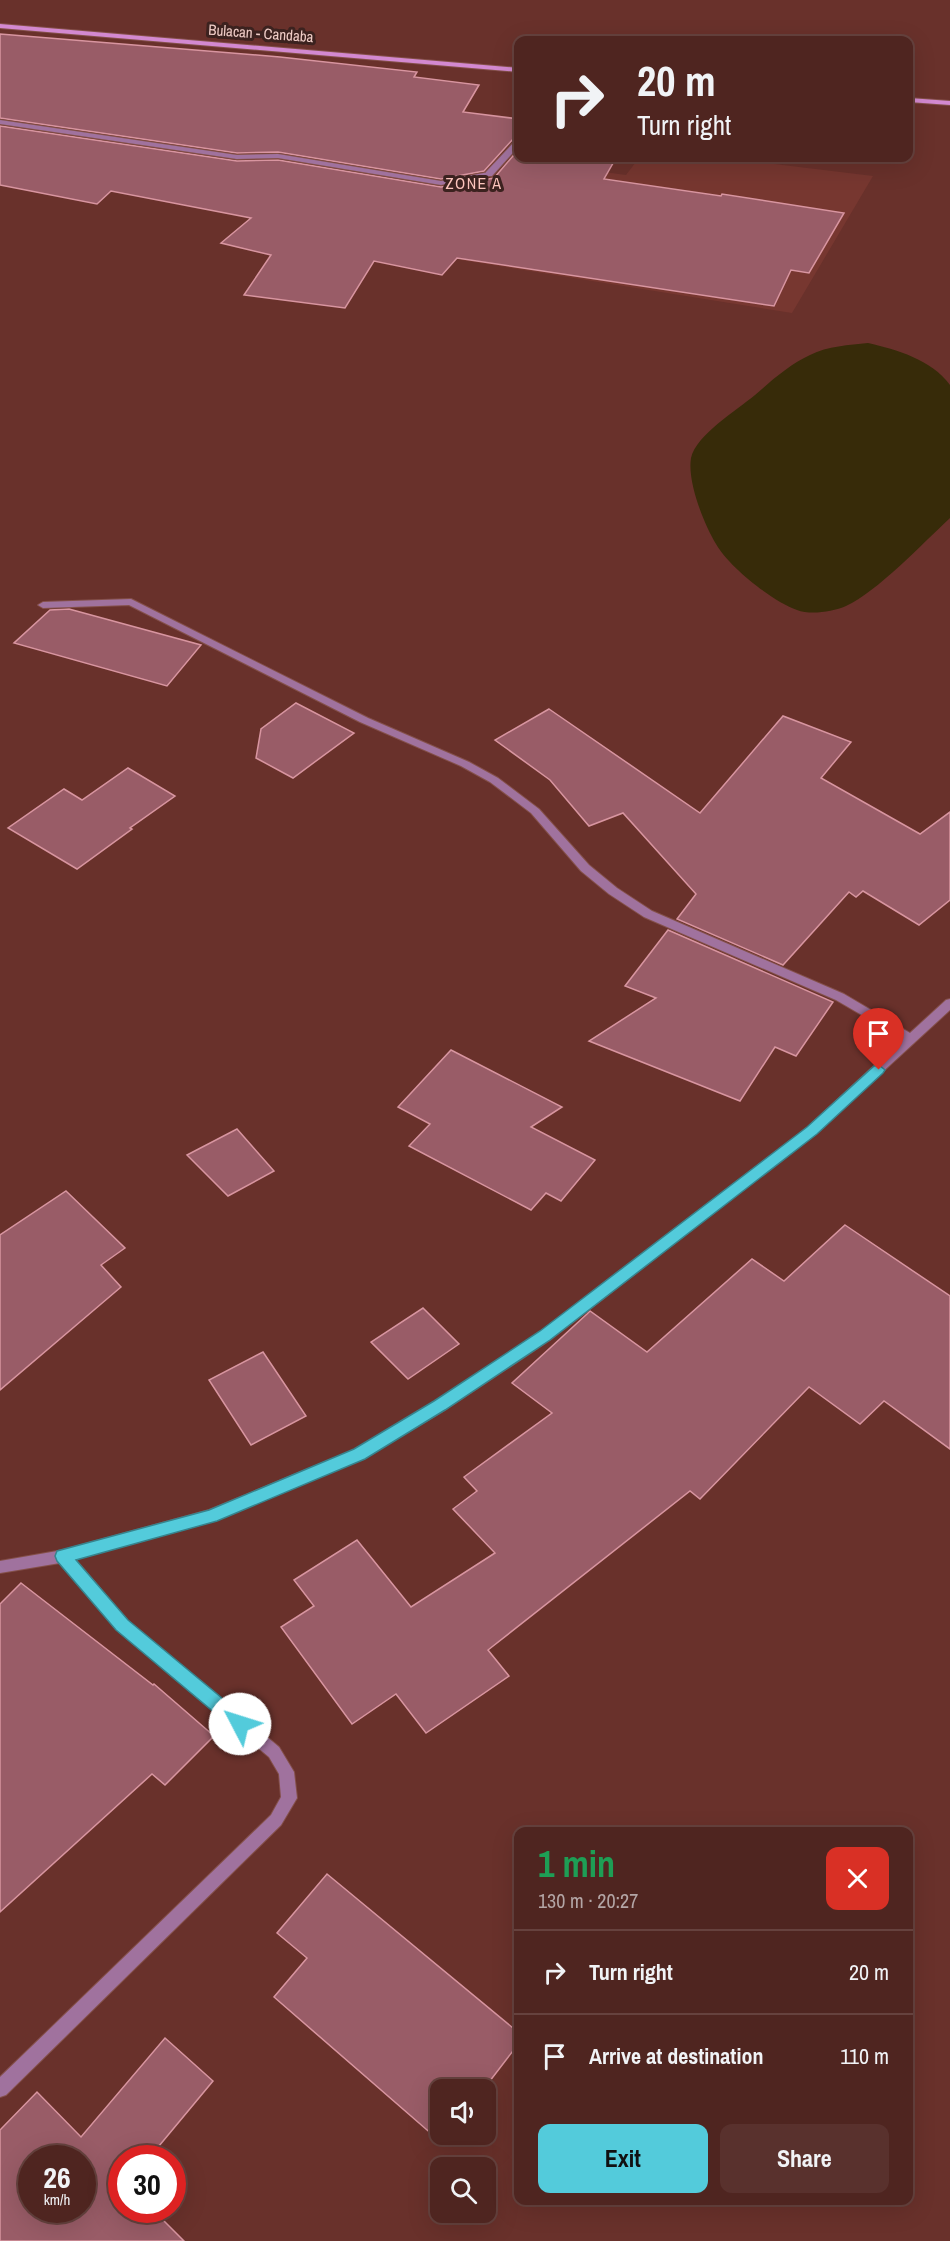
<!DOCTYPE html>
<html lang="en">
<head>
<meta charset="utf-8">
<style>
  body { margin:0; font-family:"Archivo Narrow",sans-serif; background:#59312d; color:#f1f3f6; height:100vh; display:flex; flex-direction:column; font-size:22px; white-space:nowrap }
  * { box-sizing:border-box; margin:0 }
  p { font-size:20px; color:#b3a5a5 }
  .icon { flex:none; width:33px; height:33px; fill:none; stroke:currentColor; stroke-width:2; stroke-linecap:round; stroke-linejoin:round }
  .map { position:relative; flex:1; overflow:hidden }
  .side { position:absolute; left:514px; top:1827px; width:399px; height:378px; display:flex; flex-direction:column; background:#4f2520; border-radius:12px; box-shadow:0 6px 24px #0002,0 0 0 2px #66423e }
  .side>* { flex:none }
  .guide { position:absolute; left:514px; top:36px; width:399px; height:126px; border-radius:12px; box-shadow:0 6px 24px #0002,0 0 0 2px #66423e; background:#4f2520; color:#f1f3f6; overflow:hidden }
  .buttons { position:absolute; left:430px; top:2079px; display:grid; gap:12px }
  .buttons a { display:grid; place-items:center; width:66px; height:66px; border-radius:12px; background:#4f2520; box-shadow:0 6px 24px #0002,0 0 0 2px #66423e; font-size:30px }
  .speed { position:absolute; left:18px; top:2145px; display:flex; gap:12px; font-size:30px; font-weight:700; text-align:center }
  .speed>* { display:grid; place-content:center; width:78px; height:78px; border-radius:50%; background:#4f2520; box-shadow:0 6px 24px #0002,0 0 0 2px #66423e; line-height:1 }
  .speed small { font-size:15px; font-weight:400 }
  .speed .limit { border:9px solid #d22; background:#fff; color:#111 }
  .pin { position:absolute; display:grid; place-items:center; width:51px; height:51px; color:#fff; margin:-62px -26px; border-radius:50% 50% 50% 0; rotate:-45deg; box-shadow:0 0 6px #0007 }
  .pin .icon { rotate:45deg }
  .me { position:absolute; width:66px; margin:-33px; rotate:310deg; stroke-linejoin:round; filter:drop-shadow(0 0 4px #0008) }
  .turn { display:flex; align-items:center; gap:21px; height:126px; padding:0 24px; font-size:27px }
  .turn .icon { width:78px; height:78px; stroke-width:2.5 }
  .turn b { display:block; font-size:42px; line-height:51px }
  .round { display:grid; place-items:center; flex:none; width:63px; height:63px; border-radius:12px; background:#59312d }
  .summary { display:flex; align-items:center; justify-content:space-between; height:102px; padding:0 24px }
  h1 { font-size:36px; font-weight:700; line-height:45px; color:#1e9e55 }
  .button { display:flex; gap:12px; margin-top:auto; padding:12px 24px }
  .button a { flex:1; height:69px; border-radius:12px; background:#53cbdb; color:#111; font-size:24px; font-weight:700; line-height:69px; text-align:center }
  .button a+a { background:#59312d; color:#f1f3f6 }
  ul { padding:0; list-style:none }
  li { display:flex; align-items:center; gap:18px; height:84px; padding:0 24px; border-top:2px solid #66423e }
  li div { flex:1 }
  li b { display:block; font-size:22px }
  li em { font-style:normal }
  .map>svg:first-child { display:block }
</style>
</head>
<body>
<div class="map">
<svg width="950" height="2241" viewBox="0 0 950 2241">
  <rect width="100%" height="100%" fill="#69312b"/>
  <polygon fill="#773730" points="639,158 725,158 873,176 792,313 461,260 495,207 529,162 626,175"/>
  <path fill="#372b09" d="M868,343c29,7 63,16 82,42v133c-27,25 -73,74 -104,88 -14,6 -36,9 -49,4 -25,-9 -68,-43 -81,-66 -12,-20 -29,-62 -25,-86 5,-23 46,-48 64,-63 16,-14 35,-31 55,-40 18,-9 39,-10 58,-12z"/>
  <g fill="#995c67" stroke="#d895a0" stroke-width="1.5" fill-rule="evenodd">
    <polygon points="0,34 280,57 417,72 414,77 479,85 463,112 519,119 519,138 514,138 484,171 441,179 278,152 237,153 0,118"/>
    <polygon points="0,126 237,161 278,160 441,187 494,178 519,149 519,158 616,158 604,179 721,196 722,194 844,213 809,273 791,270 774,306 457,258 442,275 374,261 345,308 244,295 271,255 221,243 251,218 111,191 97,204 0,185"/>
    <polygon points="69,609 201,645 167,686 14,643 50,610"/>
    <polygon points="296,703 354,733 293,778 256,758 261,729"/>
    <polygon points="549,709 700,813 783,716 851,742 821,778 920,834 950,812 950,900 919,925 863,891 856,897 849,892 783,965 677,919 696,894 623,813 589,826 550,780 495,740"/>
    <polygon points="128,768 175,796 130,828 132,829 77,869 8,828 64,789 82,800"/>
    <polygon points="668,930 833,1002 796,1056 775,1047 740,1101 589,1041 656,998 625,986"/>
    <polygon points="451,1050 562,1107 531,1127 595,1160 561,1201 546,1193 531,1210 409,1146 430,1124 398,1107"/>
    <polygon points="237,1129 274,1171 228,1196 187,1155"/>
    <polygon points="66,1191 125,1248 101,1265 121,1287 0,1390 0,1235"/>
    <polygon points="845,1225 950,1296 950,1449 884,1401 860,1424 809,1387 700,1499 690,1491 488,1650 509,1676 426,1733 396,1694 352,1724 281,1627 314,1606 294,1580 357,1540 411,1607 495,1553 453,1509 477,1491 464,1477 552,1413 512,1383 587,1314 590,1311 647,1352 752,1259 784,1281"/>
    <polygon points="423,1308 459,1344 408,1379 371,1342"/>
    <polygon points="263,1352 306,1416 251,1445 209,1380"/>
    <polygon points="21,1583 153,1685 154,1684 214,1736 165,1785 152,1774 0,1912 0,1604"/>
    <polygon points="327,1874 519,2033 519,2043 483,2090 441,2090 441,2134 449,2134 442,2143 274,1997 307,1958 277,1933"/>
    <path d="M165,2038l48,43 -64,77h-27v52h31l31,31h-184v-111l37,-38 44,45zM32,2158h50v52h-50z"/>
  </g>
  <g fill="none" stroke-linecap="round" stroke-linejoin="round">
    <g stroke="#84504a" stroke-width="2">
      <polygon id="pedestrian" points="278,154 441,181 489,172 493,174 441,185 278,158 237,159 233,157 237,155"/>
    </g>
    <g stroke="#84504a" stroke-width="2">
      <g id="minor">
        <polygon points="0,120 237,155 241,157 237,159 0,124"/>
        <polygon points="516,140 519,140 519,146 492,176 486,176 486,172"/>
        <polygon points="131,599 368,718 469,762 498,778 539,809 589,865 617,888 652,911 844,994 910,1033 946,1000 950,999 950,1010 816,1133 550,1340 445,1410 364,1458 216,1520 75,1559 127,1620 279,1747 294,1772 297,1798 281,1825 6,2095 0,2097 0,2077 271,1815 281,1797 279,1774 269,1757 117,1630 60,1563 0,1573 0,1561 63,1550 209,1510 354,1450 435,1402 540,1332 808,1127 903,1039 836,1000 644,917 609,894 581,871 531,813 490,782 461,766 360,722 129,605 43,608 38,605 43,602"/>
      </g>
    </g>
    <g stroke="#84504a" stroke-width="2">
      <g id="secondary">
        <polygon points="0,24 519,68 519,72 0,28"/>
        <polygon points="909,98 950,101 950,105 909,102"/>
      </g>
    </g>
    <use href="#pedestrian" fill="#a0729e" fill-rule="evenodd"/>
    <use href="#minor" fill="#a0729e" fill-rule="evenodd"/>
    <use href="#secondary" fill="#d389d0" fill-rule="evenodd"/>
  </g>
  <polygon fill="#53cbdb" stroke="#36848e" stroke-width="1.5" points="879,1065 885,1070 883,1073 817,1134 550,1340 445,1410 365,1459 217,1521 76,1560 128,1620 246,1718 249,1724 246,1729 240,1732 234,1729 116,1630 57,1561 55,1556 57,1551 209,1510 354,1449 434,1401 540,1331 807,1127 874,1066"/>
  <g text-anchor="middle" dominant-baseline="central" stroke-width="6" stroke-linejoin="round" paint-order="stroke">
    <g font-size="15" fill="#efccc6" stroke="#3c221f">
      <text transform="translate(261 33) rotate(4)">Bulacan - Candaba</text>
    </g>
    <g font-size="16" letter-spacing="1.5" fill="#fcc4bc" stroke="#3c221f">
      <text x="474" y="183">ZONE A</text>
    </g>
  </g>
</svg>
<div class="buttons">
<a><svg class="icon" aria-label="sound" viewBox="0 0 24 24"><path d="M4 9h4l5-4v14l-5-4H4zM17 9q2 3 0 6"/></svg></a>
<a><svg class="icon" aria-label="search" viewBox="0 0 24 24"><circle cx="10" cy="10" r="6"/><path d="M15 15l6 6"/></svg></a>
</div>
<div class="speed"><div>26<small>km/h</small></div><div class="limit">30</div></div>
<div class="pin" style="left:879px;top:1070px;background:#d93025"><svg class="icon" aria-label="arrive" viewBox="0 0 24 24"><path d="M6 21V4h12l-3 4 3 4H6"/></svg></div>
<svg class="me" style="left:240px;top:1724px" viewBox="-20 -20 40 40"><circle r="19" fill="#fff"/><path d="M0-13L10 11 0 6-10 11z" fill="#53cbdb"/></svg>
<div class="guide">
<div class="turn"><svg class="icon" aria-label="right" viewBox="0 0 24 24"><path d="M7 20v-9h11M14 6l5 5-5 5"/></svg><div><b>20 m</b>Turn right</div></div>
</div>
<section class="side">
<div class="summary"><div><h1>1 min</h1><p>130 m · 20:27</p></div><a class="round" style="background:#d93025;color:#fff"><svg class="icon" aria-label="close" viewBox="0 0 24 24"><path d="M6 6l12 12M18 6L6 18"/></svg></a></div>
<ul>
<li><svg class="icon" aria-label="right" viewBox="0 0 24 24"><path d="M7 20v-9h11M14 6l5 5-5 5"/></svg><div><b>Turn right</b></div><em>20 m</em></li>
<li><svg class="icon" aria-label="arrive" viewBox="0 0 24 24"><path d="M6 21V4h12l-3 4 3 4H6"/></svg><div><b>Arrive at destination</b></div><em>110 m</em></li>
</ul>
<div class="button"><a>Exit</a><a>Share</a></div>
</section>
</div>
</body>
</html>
